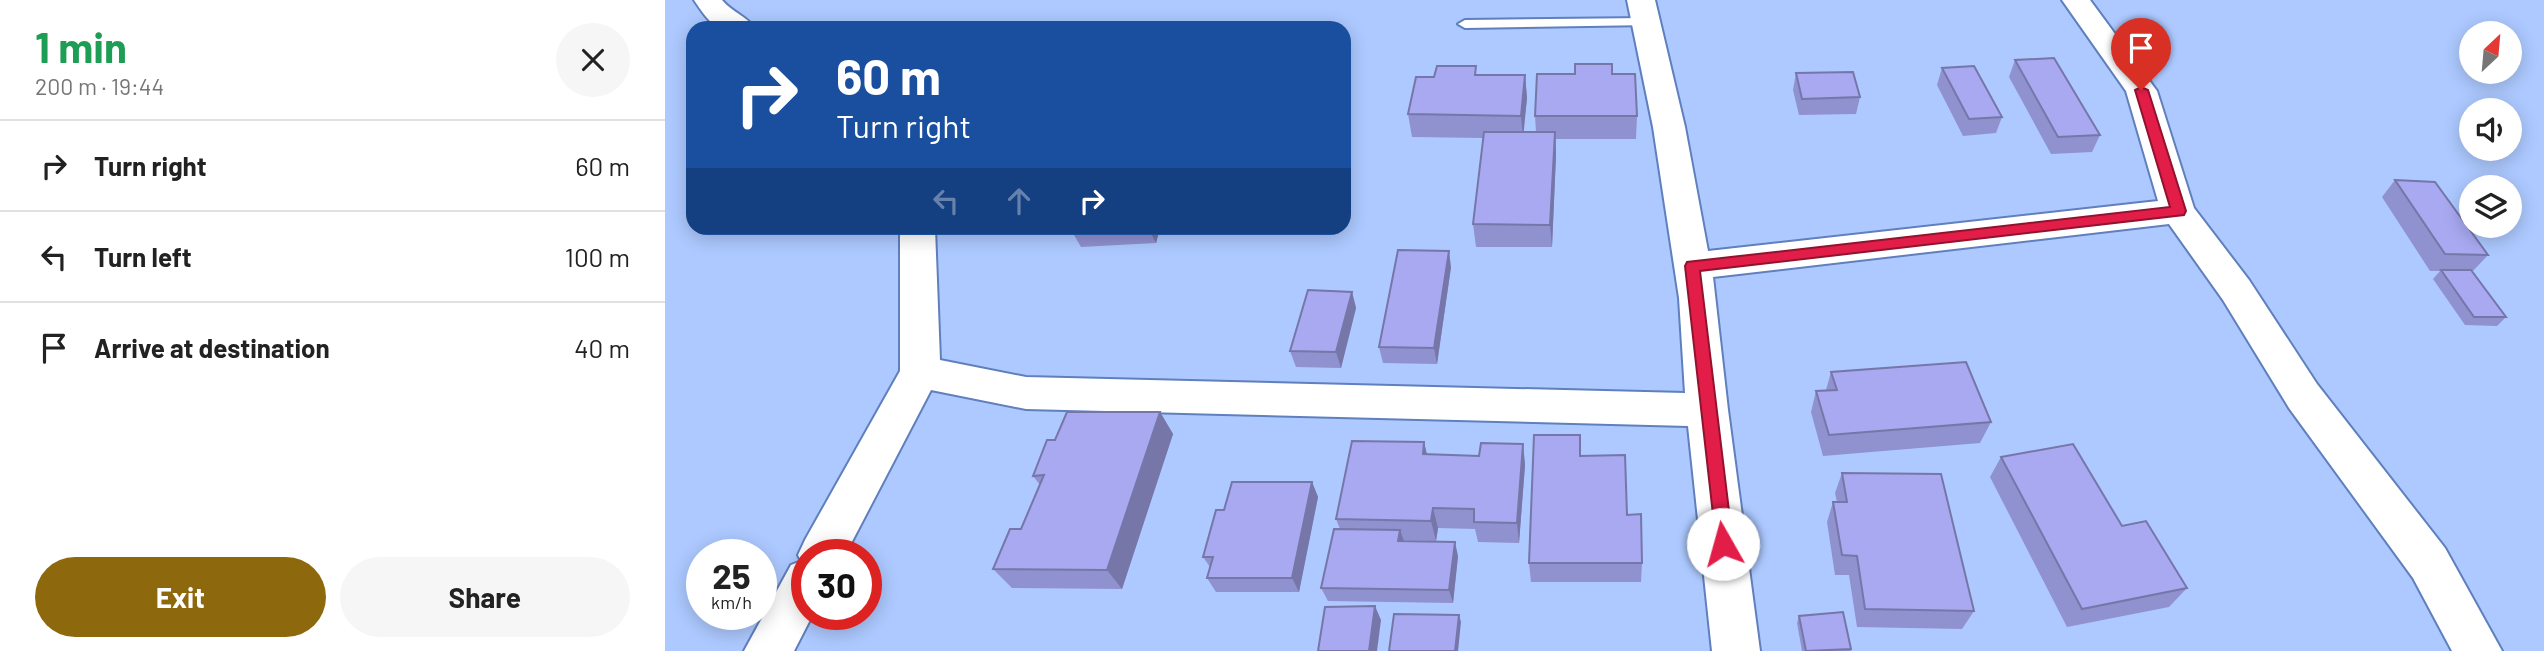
<!DOCTYPE html>
<html lang="en">
<head>
<meta charset="utf-8">
<style>
  body { margin:0; font-family:Barlow,sans-serif; background:#f6f6f6; color:#222; height:100vh; display:flex; flex-direction:column; font-size:26px; white-space:nowrap }
  * { box-sizing:border-box; margin:0 }
  p { font-size:23px; color:#767676 }
  .icon { flex:none; width:38px; height:38px; fill:none; stroke:currentColor; stroke-width:2; stroke-linecap:round; stroke-linejoin:round }
  .map { position:relative; flex:1; overflow:hidden }
  .details { display:flex; flex-direction:column; background:#fff; width:665px }
  .details>* { flex:none }
  .top-card { position:absolute; left:21px; top:21px; width:665px; height:214px; border-radius:21px; box-shadow:0 4px 18px #0003; background:#1a4fa0; color:#fff; overflow:hidden }
  .needle { width:46px; rotate:26deg }
  .tools { position:absolute; left:1794px; top:21px; display:grid; gap:14px }
  .tools a { display:grid; place-items:center; width:63px; height:63px; border-radius:50%; background:#fff; box-shadow:0 4px 18px #0003; font-size:35px }
  .speed { position:absolute; left:21px; top:539px; display:flex; gap:14px; font-size:35px; font-weight:700; text-align:center }
  .speed>* { display:grid; place-content:center; width:91px; height:91px; border-radius:50%; background:#fff; box-shadow:0 4px 18px #0003; line-height:1 }
  .speed small { font-size:18px; font-weight:400 }
  .speed .limit { border:10px solid #d22; background:#fff; color:#111 }
  .pin { position:absolute; display:grid; place-items:center; width:60px; height:60px; color:#fff; margin:-72px -30px; border-radius:50% 50% 50% 0; rotate:-45deg; box-shadow:0 0 7px #0007 }
  .pin .icon { rotate:45deg }
  .me { position:absolute; width:77px; margin:-38px; rotate:353deg; stroke-linejoin:round; filter:drop-shadow(0 0 5px #0008) }
  .turn { display:flex; align-items:center; gap:24px; height:147px; padding:0 35px; font-size:32px }
  .turn .icon { width:91px; height:91px; stroke-width:2.5 }
  .turn b { display:block; font-size:49px; line-height:60px }
  .lanes { display:flex; align-items:center; height:66px; padding:0 35px; background:#0003; justify-content:center; gap:35px; direction:ltr }
  .lanes .off { opacity:.35 }
  .round { display:grid; place-items:center; flex:none; width:74px; height:74px; border-radius:37px; background:#f6f6f6 }
  .summary { display:flex; align-items:center; justify-content:space-between; height:119px; padding:0 35px }
  h1 { font-size:42px; font-weight:700; line-height:52px; color:#1e9e55 }
  .cta { display:flex; gap:14px; margin-top:auto; padding:14px 35px }
  .cta a { flex:1; height:80px; border-radius:42px; background:#8e680c; color:#fff; font-size:28px; font-weight:700; line-height:80px; text-align:center }
  .cta a+a { background:#f6f6f6; color:#222 }
  ul { padding:0; list-style:none }
  li { display:flex; align-items:center; gap:21px; height:91px; padding:0 35px; border-top:2px solid #e0e0e0 }
  li div { flex:1 }
  li b { display:block; font-size:26px }
  li em { font-style:normal }
  main { display:flex; flex:1; min-height:0 }
  .map>svg:first-child { display:block }
</style>
</head>
<body>
<main>
<section class="details">
<div class="summary"><div><h1>1 min</h1><p>200 m · 19:44</p></div><a class="round"><svg class="icon" aria-label="close" viewBox="0 0 24 24"><path d="M6 6l12 12M18 6L6 18"/></svg></a></div>
<ul>
<li><svg class="icon" aria-label="right" viewBox="0 0 24 24"><path d="M7 20v-9h11M14 6l5 5-5 5"/></svg><div><b>Turn right</b></div><em>60 m</em></li>
<li><svg class="icon" aria-label="left" viewBox="0 0 24 24"><path d="M17 20v-9H6M10 6l-5 5 5 5"/></svg><div><b>Turn left</b></div><em>100 m</em></li>
<li><svg class="icon" aria-label="arrive" viewBox="0 0 24 24"><path d="M6 21V4h12l-3 4 3 4H6"/></svg><div><b>Arrive at destination</b></div><em>40 m</em></li>
</ul>
<div class="cta"><a>Exit</a><a>Share</a></div>
</section>
<div class="map">
<svg width="1879" height="651" viewBox="0 0 1879 651">
  <rect width="100%" height="100%" fill="#adc9ff"/>
  <g fill="none" stroke-linecap="round" stroke-linejoin="round">
    <g stroke="#5f7fbd" stroke-width="4">
      <polygon id="lane" points="982,18 989,22 987,25 800,28 793,24 800,20"/>
    </g>
    <g stroke="#5f7fbd" stroke-width="4">
      <g id="street">
        <path d="M29,0h28c10,12 24,16 33,28 -39,0 -39,5 -61,-28z"/>
        <polygon points="962,0 990,0 1020,127 1043,251 1493,201 1461,91 1397,0 1425,0 1492,91 1529,208 1584,280 1652,384 1780,548 1837,651 1787,651 1748,578 1624,408 1558,300 1504,224 1048,277 1063,410 1095,651 1047,651 1023,426 361,409 266,390 180,555 142,555 142,614 148,614 129,651 79,651 126,565 136,561 133,555 140,540 235,371 235,228 270,228 275,360 361,377 1020,393 1014,298 988,127"/>
      </g>
    </g>
    <use href="#lane" fill="#fff" fill-rule="evenodd"/>
    <use href="#street" fill="#fff" fill-rule="evenodd"/>
  </g>
  <g fill="#9091cf">
    <polygon points="1350,60 1435,135 1427,152 1386,154 1344,77"/>
    <polygon points="1277,68 1337,117 1331,133 1298,136 1272,85"/>
    <polygon points="1131,73 1195,97 1191,114 1134,115 1128,90"/>
    <polygon points="947,74 972,116 971,139 891,139 891,155 887,247 811,247 808,224 819,138 747,137 743,114 769,77 812,75 860,75 862,98 858,132 871,132 870,116"/>
    <polygon points="1730,180 1823,255 1807,272 1841,317 1832,326 1800,325 1768,279 1775,271 1765,271 1717,197"/>
    <polygon points="405,228 495,228 491,243 416,247"/>
    <polygon points="786,267 772,364 718,363 714,347"/>
    <polygon points="687,292 691,308 676,368 631,367 625,351"/>
    <polygon points="1166,372 1326,422 1315,443 1158,456 1146,412 1151,391 1161,390"/>
    <polygon points="495,412 508,434 457,589 347,588 328,569 356,529 375,485 368,476 390,440"/>
    <polygon points="759,442 762,455 814,456 858,444 860,465 854,543 813,542 810,529 773,528 771,541 738,540 739,541 793,556 788,603 663,601 656,588 675,529 671,519"/>
    <polygon points="915,456 962,515 977,563 976,582 866,582 864,563"/>
    <polygon points="1336,457 1457,526 1522,588 1504,607 1402,627 1325,477"/>
    <polygon points="1177,473 1309,611 1297,629 1192,627 1184,575 1170,575 1162,522 1168,502 1172,502 1170,493"/>
    <polygon points="647,482 653,497 634,592 551,592 542,578 545,567 538,557 559,510"/>
    <polygon points="1134,616 1186,649 1186,651 1137,651 1132,623"/>
  </g>
  <g fill="#7676a9">
    <polygon points="860,75 862,98 858,139 856,116"/>
    <polygon points="890,132 891,155 887,247 885,225"/>
    <polygon points="483,228 495,228 491,243"/>
    <polygon points="784,251 786,267 772,364 769,348"/>
    <polygon points="687,292 691,308 676,368 671,352"/>
    <polygon points="495,412 508,434 457,589 442,570"/>
    <polygon points="759,442 764,463 758,454"/>
    <polygon points="858,444 860,465 854,543 852,523"/>
    <polygon points="647,482 653,497 634,592 627,578"/>
    <polygon points="768,508 773,528 771,541 766,521"/>
    <polygon points="735,530 740,544 733,541"/>
    <polygon points="790,542 793,556 788,603 784,590"/>
    <polygon points="710,606 716,620 712,651 704,651"/>
    <polygon points="794,615 796,622 793,651 790,651"/>
  </g>
  <g fill="#a8a9f1" stroke="#7676a9" stroke-width="2">
    <polygon points="1389,58 1435,135 1393,137 1350,60"/>
    <polygon points="910,64 947,64 947,74 970,74 972,116 870,116 872,74 910,74"/>
    <polygon points="772,66 811,66 810,75 860,75 856,116 743,114 751,77 769,77"/>
    <polygon points="1309,66 1337,117 1304,119 1277,68"/>
    <polygon points="1188,72 1195,97 1137,99 1131,73"/>
    <polygon points="819,132 890,132 885,225 808,224"/>
    <polygon points="1730,180 1770,182 1823,255 1780,254"/>
    <polygon points="733,250 784,251 769,348 714,347"/>
    <polygon points="1776,270 1806,270 1841,317 1809,317"/>
    <polygon points="643,290 687,292 671,352 625,351"/>
    <polygon points="1301,362 1326,422 1164,435 1151,391 1172,390 1166,372"/>
    <polygon points="402,412 495,412 442,570 328,569 345,529 356,529 379,475 368,476 382,440 390,440"/>
    <polygon points="869,435 915,435 915,456 960,455 962,515 976,514 977,563 864,563"/>
    <polygon points="687,441 759,442 758,454 814,456 816,443 858,444 852,523 809,522 809,509 768,508 766,521 671,519"/>
    <polygon points="1408,444 1457,526 1481,521 1522,588 1417,609 1336,457"/>
    <polygon points="1177,473 1276,474 1309,611 1200,609 1192,556 1177,555 1168,502 1182,502"/>
    <polygon points="567,482 647,482 627,578 542,578 548,557 538,557 551,510 559,510"/>
    <polygon points="669,529 735,530 733,541 790,542 784,590 656,588"/>
    <polygon points="710,606 704,651 653,651 660,607"/>
    <polygon points="1178,612 1186,649 1141,651 1134,616"/>
    <polygon points="729,614 794,615 790,651 724,651"/>
  </g>
  <polygon fill="#e11d48" stroke="#92132f" stroke-width="2" points="1476,87 1483,90 1521,211 1519,215 1035,271 1068,544 1065,550 1058,552 1052,550 1020,266 1022,262 1505,207 1470,90"/>
</svg>
<div class="tools">
<a><svg class="needle" viewBox="-14 -14 28 28"><path d="M0-13l5 13h-10z" fill="#e53935"/><path d="M0 13l5-13h-10z" fill="#767676"/></svg></a>
<a><svg class="icon" aria-label="sound" viewBox="0 0 24 24"><path d="M4 9h4l5-4v14l-5-4H4zM17 9q2 3 0 6"/></svg></a>
<a><svg class="icon" aria-label="layers" viewBox="0 0 24 24"><path d="M12 4l9 5-9 5-9-5zM3 14l9 5 9-5"/></svg></a>
</div>
<div class="speed"><div>25<small>km/h</small></div><div class="limit">30</div></div>
<div class="pin" style="left:1476px;top:90px;background:#d93025"><svg class="icon" aria-label="arrive" viewBox="0 0 24 24"><path d="M6 21V4h12l-3 4 3 4H6"/></svg></div>
<svg class="me" style="left:1058px;top:544px" viewBox="-20 -20 40 40"><circle r="19" fill="#fff"/><path d="M0-13L10 11 0 6-10 11z" fill="#e11d48"/></svg>
<div class="top-card">
<div class="turn"><svg class="icon" aria-label="right" viewBox="0 0 24 24"><path d="M7 20v-9h11M14 6l5 5-5 5"/></svg><div><b>60 m</b>Turn right</div></div>
<div class="lanes"><svg class="icon off" aria-label="left" viewBox="0 0 24 24"><path d="M17 20v-9H6M10 6l-5 5 5 5"/></svg><svg class="icon off" aria-label="ahead" viewBox="0 0 24 24"><path d="M12 20V5M6 11l6-6 6 6"/></svg><svg class="icon" aria-label="right" viewBox="0 0 24 24"><path d="M7 20v-9h11M14 6l5 5-5 5"/></svg></div>
</div>
</div>
</main>
</body>
</html>
